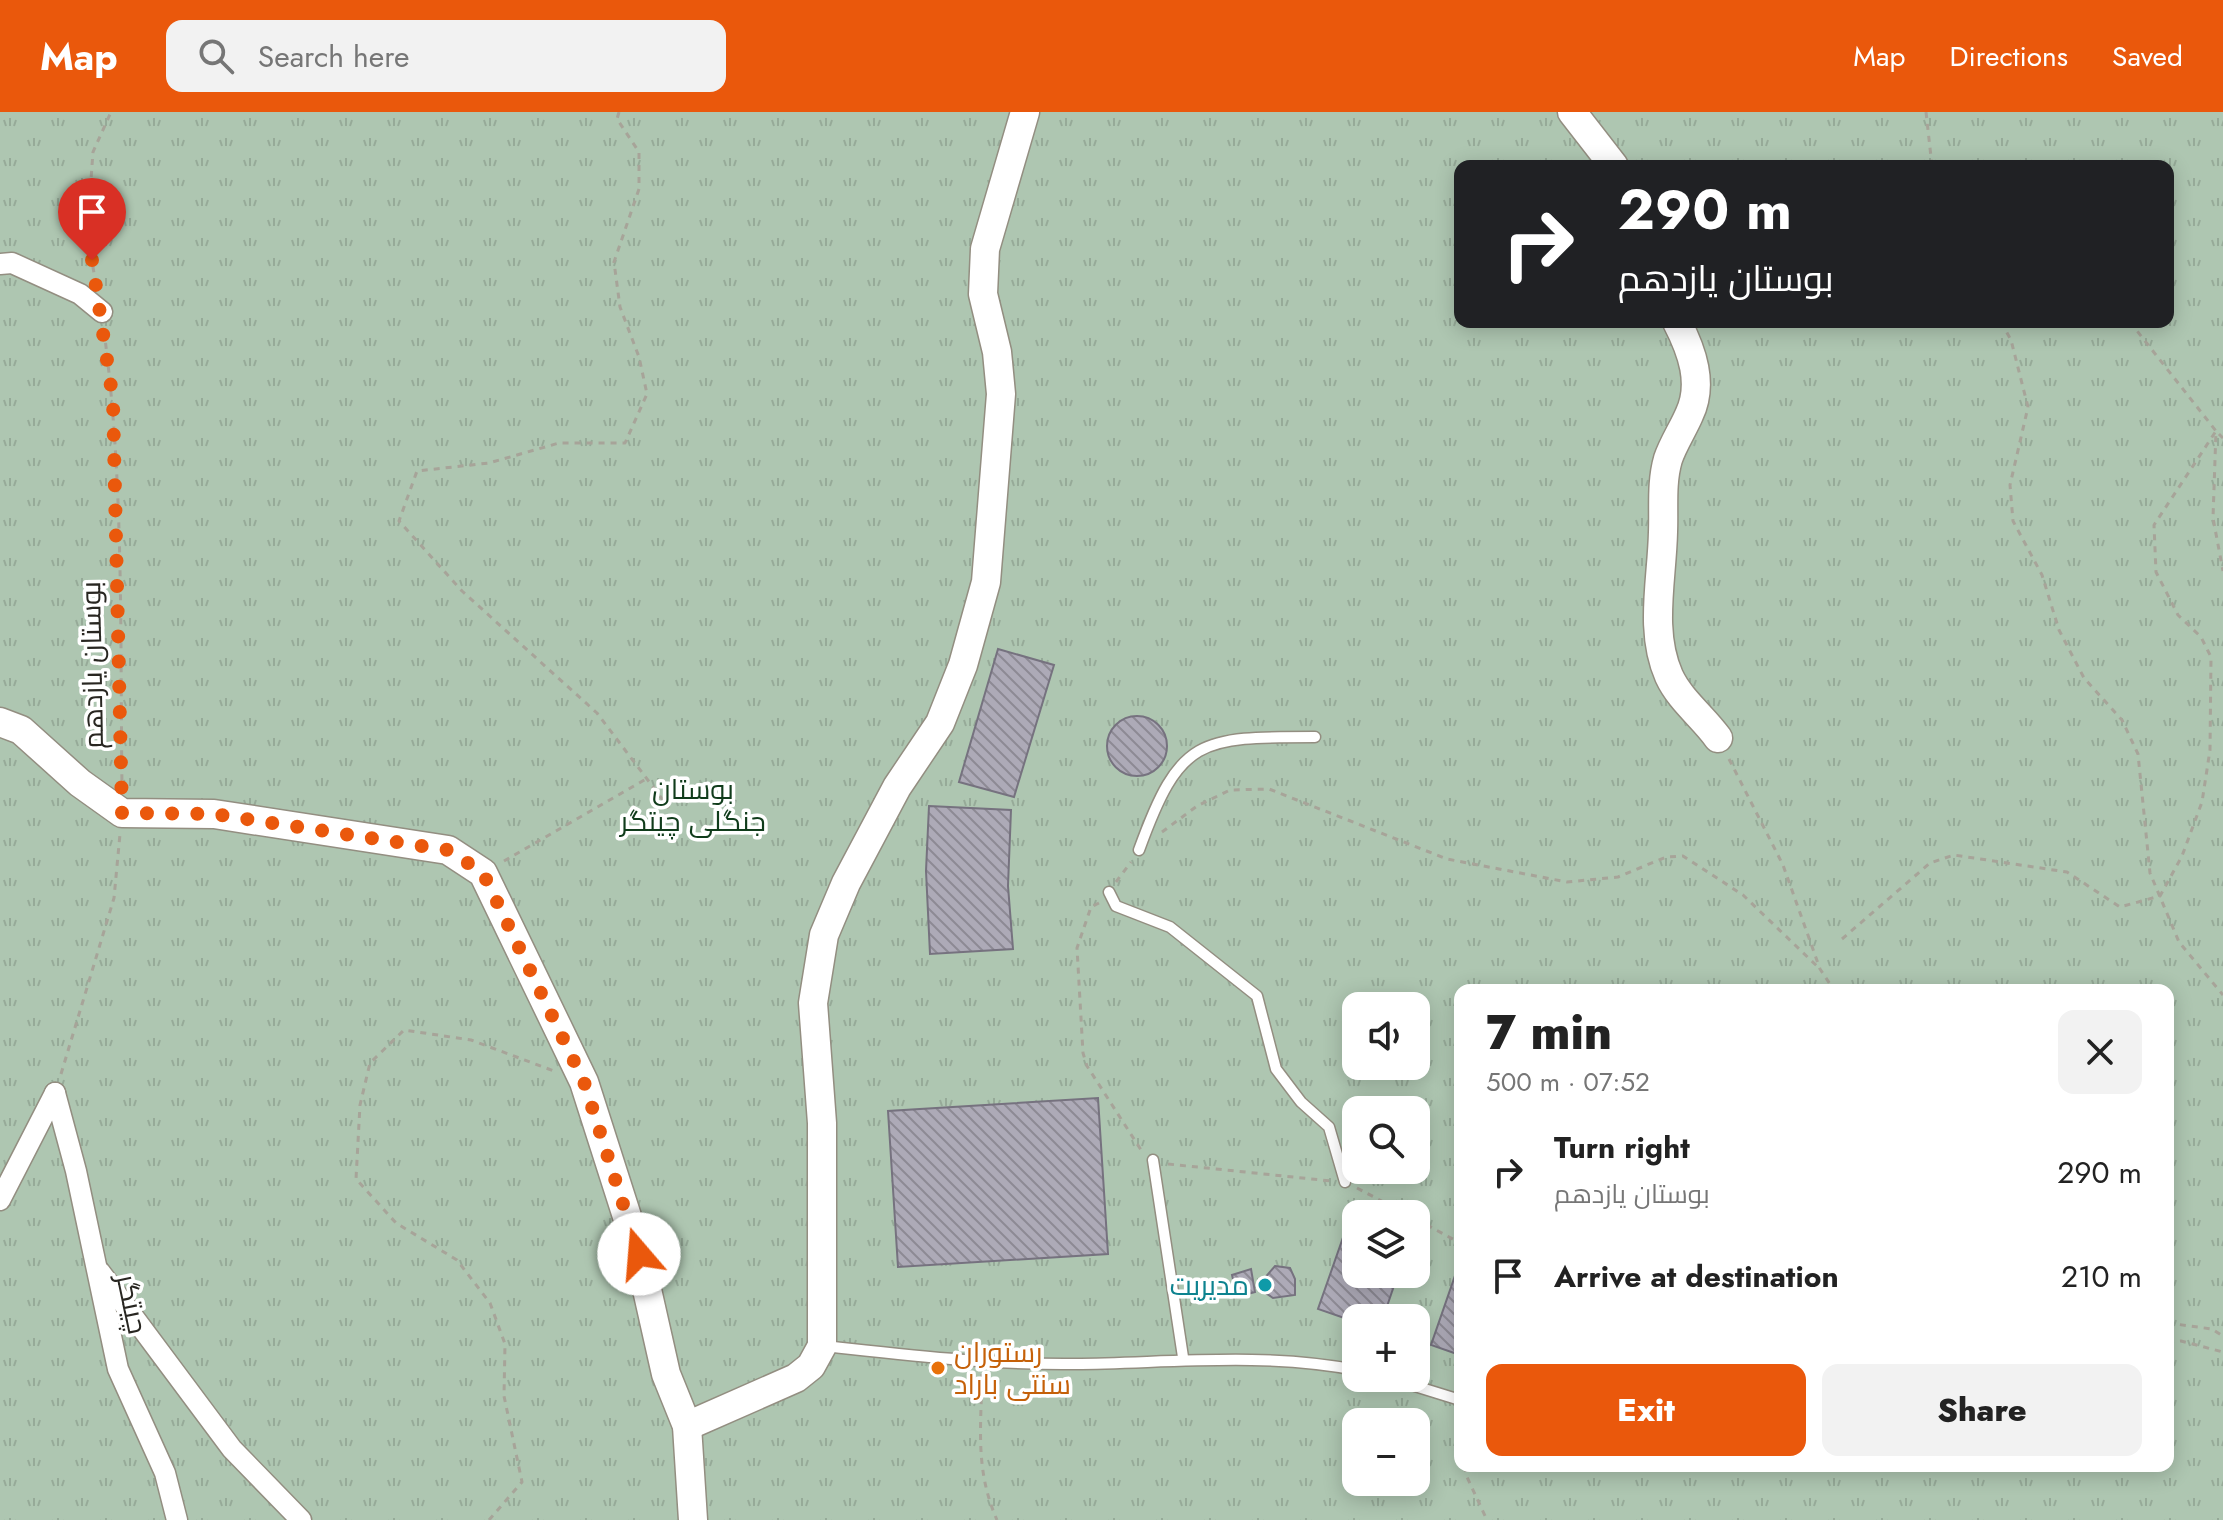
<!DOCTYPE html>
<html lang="en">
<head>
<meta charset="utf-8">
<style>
  body { margin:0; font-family:Jost,Cairo,sans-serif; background:#f2f2f2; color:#222; height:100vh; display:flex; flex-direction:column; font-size:30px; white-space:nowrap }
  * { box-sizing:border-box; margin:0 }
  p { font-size:26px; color:#767676 }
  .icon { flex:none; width:44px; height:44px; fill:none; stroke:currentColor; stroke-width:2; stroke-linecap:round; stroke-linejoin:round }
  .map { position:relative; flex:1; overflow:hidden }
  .drawer { position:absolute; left:1454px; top:872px; width:720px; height:488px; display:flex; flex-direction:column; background:#fff; border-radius:16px; box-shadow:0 4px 20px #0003 }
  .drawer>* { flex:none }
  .guide { position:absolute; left:1454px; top:48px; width:720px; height:168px; border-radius:16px; box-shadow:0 4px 20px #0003; background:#202124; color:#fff; overflow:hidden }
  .buttons { position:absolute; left:1342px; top:880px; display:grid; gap:16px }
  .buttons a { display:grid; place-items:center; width:88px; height:88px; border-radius:16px; background:#fff; box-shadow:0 4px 20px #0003; font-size:40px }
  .pin { position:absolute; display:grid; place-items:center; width:68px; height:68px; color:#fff; margin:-82px -34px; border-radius:50% 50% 50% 0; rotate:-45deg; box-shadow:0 0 8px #0007 }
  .pin .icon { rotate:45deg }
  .me { position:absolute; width:88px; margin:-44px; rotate:342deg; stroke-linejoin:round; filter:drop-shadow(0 0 6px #0008) }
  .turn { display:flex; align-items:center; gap:28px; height:168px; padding:0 32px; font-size:36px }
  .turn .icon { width:104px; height:104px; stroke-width:2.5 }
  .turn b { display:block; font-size:56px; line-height:68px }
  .round { display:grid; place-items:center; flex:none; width:84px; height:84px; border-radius:16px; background:#f2f2f2 }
  .summary { display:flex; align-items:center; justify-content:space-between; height:136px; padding:0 32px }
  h1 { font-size:48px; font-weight:800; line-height:60px }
  .primary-button { display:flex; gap:16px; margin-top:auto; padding:16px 32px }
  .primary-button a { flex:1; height:92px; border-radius:16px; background:#ea580c; color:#fff; font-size:32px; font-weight:800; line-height:92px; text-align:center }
  .primary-button a+a { background:#f2f2f2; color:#222 }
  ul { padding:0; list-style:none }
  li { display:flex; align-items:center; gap:24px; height:104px; padding:0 32px }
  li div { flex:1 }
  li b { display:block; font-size:30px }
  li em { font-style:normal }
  header { display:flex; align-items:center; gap:48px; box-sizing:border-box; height:112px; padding:0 40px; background:#ea580c; color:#fff }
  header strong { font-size:38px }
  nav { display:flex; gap:44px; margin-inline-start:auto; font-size:28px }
  .search { width:560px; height:72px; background:#f2f2f2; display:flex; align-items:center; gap:20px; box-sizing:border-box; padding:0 28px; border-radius:16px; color:#767676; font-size:30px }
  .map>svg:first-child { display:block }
</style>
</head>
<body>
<header>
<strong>Map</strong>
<div class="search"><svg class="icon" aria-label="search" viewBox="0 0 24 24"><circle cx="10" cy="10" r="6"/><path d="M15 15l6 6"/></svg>Search here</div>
<nav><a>Map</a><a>Directions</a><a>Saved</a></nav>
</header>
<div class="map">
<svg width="2223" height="1408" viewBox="0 0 2223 1408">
  <defs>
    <pattern id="park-tufts" width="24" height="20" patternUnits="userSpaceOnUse" patternTransform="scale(2)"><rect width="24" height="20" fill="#aec6b1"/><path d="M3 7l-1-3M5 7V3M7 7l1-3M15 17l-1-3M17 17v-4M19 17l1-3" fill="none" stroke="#96aa98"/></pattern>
    <pattern id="building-back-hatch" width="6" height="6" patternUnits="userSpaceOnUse" patternTransform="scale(2)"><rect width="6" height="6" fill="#adaab7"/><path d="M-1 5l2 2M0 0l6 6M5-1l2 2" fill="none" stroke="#8d8a94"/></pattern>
  </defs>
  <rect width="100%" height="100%" fill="#efeadc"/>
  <path fill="url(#park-tufts)" fill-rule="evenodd" d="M0,0h2223v1408h-2223zM1460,54h708v156h-708zM1460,878h708v476h-708zM1356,894h60v60h-60zM1356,998h60v60h-60zM1356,1102h60v60h-60zM1356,1206h60v60h-60zM1356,1310h60v60h-60z"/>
  <g fill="url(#building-back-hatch)" stroke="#76727f" stroke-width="2">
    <polygon points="998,537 1054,553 1014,685 959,670"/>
    <circle cx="1137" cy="634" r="30"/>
    <polygon points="929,694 1011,698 1008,774 1013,837 930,842 926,759"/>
    <polygon points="1098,986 1108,1142 898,1155 888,999"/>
    <polygon points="1354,1094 1356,1162 1398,1162 1383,1206 1356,1206 1356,1210 1318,1197"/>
    <polygon points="1275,1154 1290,1156 1295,1167 1295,1183 1273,1186 1257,1175"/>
    <polygon points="1458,1155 1460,1155 1460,1243 1431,1233"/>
    <polygon points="1251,1157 1255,1180 1237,1185 1232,1163"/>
  </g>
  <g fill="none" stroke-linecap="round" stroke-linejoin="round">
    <g stroke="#938e81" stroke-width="13">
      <g id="lane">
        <path d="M1139,738c41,-113 60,-113 176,-113"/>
        <polyline points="1109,780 1116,794 1170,815 1257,884 1276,957 1301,990 1329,1015 1345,1070"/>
        <polyline points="1153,1048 1183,1245"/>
        <path d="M824,1234c84,9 167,19 251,18 94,-1 187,-12 281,6"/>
        <polyline points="1389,1266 1460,1288"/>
      </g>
    </g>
    <g stroke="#938e81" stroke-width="23">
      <g id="street">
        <polyline points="0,152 12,151 80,182 102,200"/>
        <polyline points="55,981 76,1059 118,1257 165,1361 177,1408"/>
        <polyline points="0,1088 55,981"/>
        <polyline points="100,1160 232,1337 301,1408"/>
      </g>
    </g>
    <g stroke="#938e81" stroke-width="31">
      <g id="secondary">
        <polyline points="1572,0 1614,54"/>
        <path d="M1677,210c15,29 27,62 12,93 -6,14 -16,29 -21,44 -7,24 -4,49 -5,73 -1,48 -14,99 6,144 11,24 34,41 49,62"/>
        <polyline points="0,610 21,618 80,671 122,701 214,702 448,738 483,761 584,970 639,1142 666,1262 687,1314 693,1408"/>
        <polyline points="687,1314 796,1266 811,1254 822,1234 822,1011 813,891 824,823 846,771 897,675 940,611 963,553 986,470 1001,282 997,240 983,182 985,137 1025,0"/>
      </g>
    </g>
    <g stroke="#a7a499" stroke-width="3" stroke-dasharray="6 6" stroke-linecap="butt">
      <polyline points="619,0 617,7 639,40 639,77 614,150 620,195 639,245 647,282 625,331 559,331 489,351 417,359 399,409 462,479 597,601 669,696"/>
      <polyline points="1926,0 1932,54"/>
      <polyline points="96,172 87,122 93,40 111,0"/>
      <polyline points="2001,210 2011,228 2028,295 2010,373 2013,409 2042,463 2059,518 2084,566 2122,608 2138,642 2150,761 2179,830 2223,883"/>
      <polyline points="2130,210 2216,319 2213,406 2223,459"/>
      <path d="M104,219c20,150 16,303 18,455"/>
      <polyline points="1729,647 1783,753 1820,857 1834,878"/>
      <polyline points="1162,720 1197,694 1230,678 1269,677 1447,747 1567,770 1618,765 1666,745 1683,744 1743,783 1820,857"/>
      <polyline points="504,749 646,667"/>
      <polyline points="1116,770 1131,750"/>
      <polyline points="1099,791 1091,795 1077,836 1083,941 1087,954 1143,1041"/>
      <polyline points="1842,827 1930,751 1954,743 2067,760 2120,795 2160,784 2182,744 2202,690 2210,638 2211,545 2201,525 2178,503 2156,460 2154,413 2216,319 2223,326"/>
      <polyline points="61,962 114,786 120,722"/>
      <polyline points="1168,1052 1331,1069"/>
      <polyline points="1357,1076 1406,1102"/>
      <polyline points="1416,1107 1460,1131"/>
      <polyline points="2168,1211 2212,1217 2223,1224"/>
      <polyline points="2168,1230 2181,1229 2223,1240"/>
      <path d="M982,1262c-1,54 -7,96 15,146"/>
      <polyline points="1466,1354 1466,1363 1487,1408"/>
      <polyline points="489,1408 522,1370 504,1284 505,1232 490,1191 457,1148 396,1111 356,1067 360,993 370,951 404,918 471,928 554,959"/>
    </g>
    <use href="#lane" stroke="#fff" stroke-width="10"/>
    <use href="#street" stroke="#fff" stroke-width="20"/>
    <use href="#secondary" stroke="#fff" stroke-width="28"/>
  </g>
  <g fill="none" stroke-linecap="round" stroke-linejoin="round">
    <polyline stroke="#ea580c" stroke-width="14" stroke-dasharray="0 25.2" points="92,148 113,288 122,701 214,702 448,738 483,761 584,970 639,1142"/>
  </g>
  <circle fill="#0f9aa8" stroke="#fff" stroke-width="3" cx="1265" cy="1173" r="8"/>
  <circle fill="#e8710a" stroke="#fff" stroke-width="3" cx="938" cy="1256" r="8"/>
  <g text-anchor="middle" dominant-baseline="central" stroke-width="7" stroke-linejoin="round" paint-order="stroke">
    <g font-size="28" fill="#282621" stroke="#fff">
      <text transform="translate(92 553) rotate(-91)">بوستان یازدهم</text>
      <text transform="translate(132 1192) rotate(78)">چیتگر</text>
    </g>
    <g font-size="28" fill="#103c1b" stroke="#fff">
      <text x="693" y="677">بوستان<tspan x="693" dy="32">جنگلی چیتگر</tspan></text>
    </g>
    <g font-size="28" fill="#0d838f" stroke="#fff" text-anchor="end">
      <text x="1249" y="1173">مدیریت</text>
    </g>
    <g font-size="28" fill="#c56008" stroke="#fff" text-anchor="start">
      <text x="954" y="1240">رستوران<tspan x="954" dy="32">سنتی باراد</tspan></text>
    </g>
  </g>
</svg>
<div class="buttons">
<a><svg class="icon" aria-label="sound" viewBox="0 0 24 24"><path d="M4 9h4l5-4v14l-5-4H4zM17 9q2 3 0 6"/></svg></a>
<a><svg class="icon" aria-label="search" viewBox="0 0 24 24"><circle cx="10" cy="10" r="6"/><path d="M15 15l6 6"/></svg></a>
<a><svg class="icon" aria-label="layers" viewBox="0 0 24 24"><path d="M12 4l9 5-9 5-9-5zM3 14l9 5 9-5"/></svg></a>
<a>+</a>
<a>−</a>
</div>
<div class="pin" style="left:92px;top:148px;background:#d93025"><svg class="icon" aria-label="arrive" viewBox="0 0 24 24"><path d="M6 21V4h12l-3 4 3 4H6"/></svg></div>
<svg class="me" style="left:639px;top:1142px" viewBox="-20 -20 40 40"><circle r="19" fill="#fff"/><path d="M0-13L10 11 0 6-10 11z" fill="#ea580c"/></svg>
<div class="guide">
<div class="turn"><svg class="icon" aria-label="right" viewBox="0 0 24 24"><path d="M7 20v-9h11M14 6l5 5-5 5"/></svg><div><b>290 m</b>بوستان یازدهم</div></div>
</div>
<section class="drawer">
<div class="summary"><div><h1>7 min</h1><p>500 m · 07:52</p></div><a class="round"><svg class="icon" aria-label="close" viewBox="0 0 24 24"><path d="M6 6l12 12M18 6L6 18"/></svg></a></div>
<ul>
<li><svg class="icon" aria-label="right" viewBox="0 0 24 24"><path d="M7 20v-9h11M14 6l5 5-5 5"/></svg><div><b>Turn right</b><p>بوستان یازدهم</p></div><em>290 m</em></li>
<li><svg class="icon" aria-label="arrive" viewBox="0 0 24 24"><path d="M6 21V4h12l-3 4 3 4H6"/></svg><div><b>Arrive at destination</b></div><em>210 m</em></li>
</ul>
<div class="primary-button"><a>Exit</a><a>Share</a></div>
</section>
</div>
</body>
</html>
